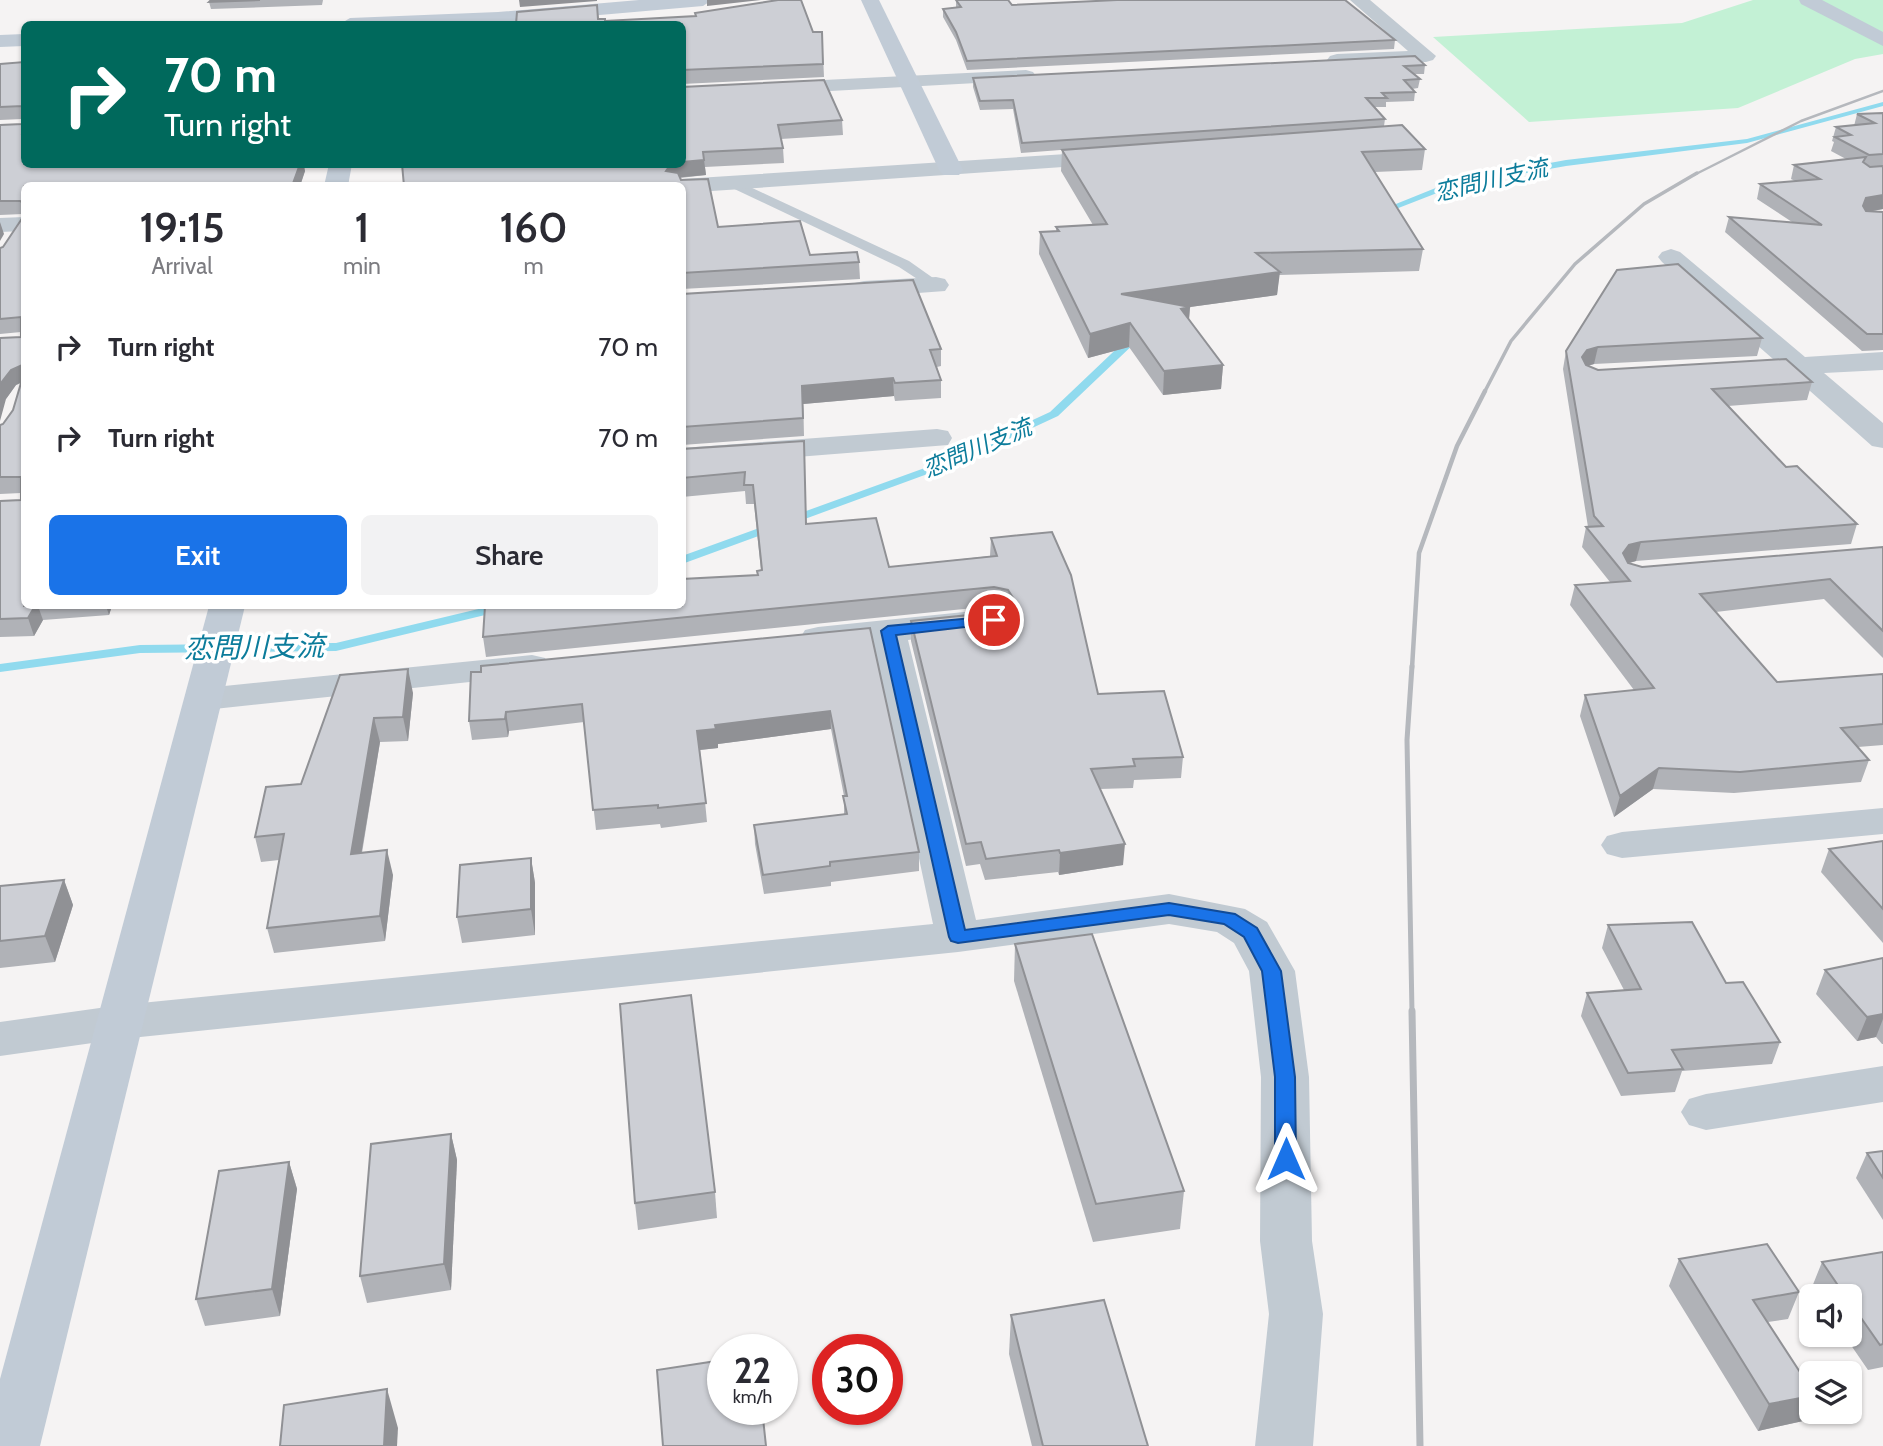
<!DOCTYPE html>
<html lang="en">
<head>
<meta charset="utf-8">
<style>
  body { margin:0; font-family:Cabin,"Noto Sans JP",sans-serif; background:#f2f2f3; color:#2b2b33; height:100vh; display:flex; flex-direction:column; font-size:26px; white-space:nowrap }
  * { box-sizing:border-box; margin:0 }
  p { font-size:23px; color:#7c7c81 }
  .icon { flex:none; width:38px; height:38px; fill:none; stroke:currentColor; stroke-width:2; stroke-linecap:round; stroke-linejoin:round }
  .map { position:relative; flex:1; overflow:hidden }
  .panel { position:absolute; left:21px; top:182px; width:665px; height:427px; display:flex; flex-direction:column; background:#fff; border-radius:10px; box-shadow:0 2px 5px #0004 }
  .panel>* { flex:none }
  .guide { position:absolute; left:21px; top:21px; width:665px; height:147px; border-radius:10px; box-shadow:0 2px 5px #0004; background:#00695c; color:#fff; overflow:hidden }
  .buttons { position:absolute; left:1799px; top:1284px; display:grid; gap:14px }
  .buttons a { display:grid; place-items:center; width:63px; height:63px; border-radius:10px; background:#fff; box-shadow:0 2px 5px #0004; font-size:35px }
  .speed { position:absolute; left:707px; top:1334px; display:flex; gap:14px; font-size:35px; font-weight:700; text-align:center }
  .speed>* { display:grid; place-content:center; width:91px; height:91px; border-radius:50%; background:#fff; box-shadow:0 2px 5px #0004; line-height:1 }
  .speed small { font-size:18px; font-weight:400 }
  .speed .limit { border:10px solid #d22; background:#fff; color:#111 }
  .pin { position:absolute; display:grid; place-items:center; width:60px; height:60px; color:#fff; margin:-30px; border:4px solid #fff; border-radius:50%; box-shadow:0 2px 7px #0007 }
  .me { position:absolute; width:77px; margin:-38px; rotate:0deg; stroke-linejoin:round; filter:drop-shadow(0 0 5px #0008) }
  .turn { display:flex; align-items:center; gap:24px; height:147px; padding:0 28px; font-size:32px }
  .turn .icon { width:91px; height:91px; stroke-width:2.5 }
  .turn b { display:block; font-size:49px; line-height:60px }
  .eta { display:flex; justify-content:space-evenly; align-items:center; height:119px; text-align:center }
  .eta b { font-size:42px; font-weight:600; line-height:49px }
  .cta { display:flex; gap:14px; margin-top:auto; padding:14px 28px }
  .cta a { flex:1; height:80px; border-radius:10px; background:#1a73e8; color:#fff; font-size:28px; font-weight:600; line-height:80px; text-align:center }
  .cta a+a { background:#f2f2f3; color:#2b2b33 }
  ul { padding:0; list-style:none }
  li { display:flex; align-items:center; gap:21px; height:91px; padding:0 28px }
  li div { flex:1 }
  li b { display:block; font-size:26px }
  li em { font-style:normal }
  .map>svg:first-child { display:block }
</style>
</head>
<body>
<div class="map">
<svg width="1883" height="1446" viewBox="0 0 1883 1446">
  <rect width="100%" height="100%" fill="#f5f3f3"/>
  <polygon fill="#c3f1d5" points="1753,0 1883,0 1883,54 1855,59 1738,108 1529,122 1433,37 1682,23"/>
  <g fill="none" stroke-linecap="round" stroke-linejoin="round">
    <g fill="#90daee" fill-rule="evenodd">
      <polygon points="1883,102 1883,106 1747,143 1566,166 1455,186 1383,214 1376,212 1453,181 1566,160 1747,139"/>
      <polygon points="1135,334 1140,337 1139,339 1058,416 952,465 682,564 682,556 944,461 1050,412 1131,335"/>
      <polygon points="491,606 511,606 510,609 336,651 140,653 0,672 0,664 140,645 336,643"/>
    </g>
    <polygon fill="#c1cad2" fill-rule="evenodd" points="733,179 909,261 943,285 936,289 931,288 899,267 728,186 727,183"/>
    <g fill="#c1cad2" fill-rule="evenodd">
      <polygon points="1350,0 1370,0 1436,56 1433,60 1426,62 1330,64 1327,60 1330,56 1337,54 1408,51"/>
      <polygon points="1026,70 1033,72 1036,76 1033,80 682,99 682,87"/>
      <polygon points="1113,151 1121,153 1124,158 1121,163 682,193 682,186 670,186 674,181 682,179"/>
      <polygon points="24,217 24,231 0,232 0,218"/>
      <polygon points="1671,249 1680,252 1805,357 1883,352 1883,370 1824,373 1883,423 1883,448 1872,446 1792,375 1743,379 1733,376 1729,370 1733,364 1773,359 1662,262 1658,257 1662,252"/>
      <polygon points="936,277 945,279 949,285 945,291 864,297 855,295 851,289 855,283 864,281"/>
      <polygon points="937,429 948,431 952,438 948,445 682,466 682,448"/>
      <polygon points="964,612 977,615 982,623 977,631 908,640 976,920 1169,894 1245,909 1267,922 1295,971 1309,1077 1312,1241 1323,1314 1313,1446 1255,1446 1269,1314 1260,1241 1261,1077 1249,971 1234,943 1217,932 1169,924 958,952 121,1039 0,1056 0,1022 121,1005 933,924 873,643 818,649 805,646 800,638 805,630 818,627"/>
      <polygon points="532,655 545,658 550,666 545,674 205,710 192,707 186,699 192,691 205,688"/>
      <polygon points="1883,808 1883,834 1622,858 1607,854 1601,845 1607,836 1622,832"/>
      <polygon points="1883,1066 1883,1102 1706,1130 1689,1125 1681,1112 1689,1099 1706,1094"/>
    </g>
    <g fill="#c1cbd6" fill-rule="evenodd">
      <polygon points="639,0 712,0 703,6 498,24 340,24 350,18 498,12"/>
      <polygon points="861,0 879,0 963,170 959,175 943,175 939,170"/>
      <polygon points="1799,0 1822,0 1883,32 1883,46 1801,4"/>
      <polygon points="24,34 24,46 0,47 0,35"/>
      <polygon points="329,164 352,164 348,186 324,186"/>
      <polygon points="209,606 245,606 40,1446 0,1446 0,1379"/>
    </g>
    <polyline stroke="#b5b8bd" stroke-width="2.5" points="1694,175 1801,121 1883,91"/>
    <polyline stroke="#b5b8bd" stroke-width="3.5" points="1484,393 1511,341 1575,264 1644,204 1697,173"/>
    <polyline stroke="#b5b8bd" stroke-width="4.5" points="1412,668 1419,553 1457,446 1485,391"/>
    <polyline stroke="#b5b8bd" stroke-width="5" points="1412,666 1407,740 1412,1013"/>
    <polyline stroke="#b5b8bd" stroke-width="7" points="1412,1011 1420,1446"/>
  </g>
  <g fill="#b0b2b7">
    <polygon points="211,0 323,0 322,5 211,9 209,2"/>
    <polygon points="778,0 801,0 813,32 822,32 824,77 682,84 682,24 516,24 517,12 597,5 599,19 605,19 605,21 696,16 695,13"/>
    <polygon points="956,0 1012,5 1395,40 1394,49 967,70 956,40 943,17 943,9 956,8"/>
    <polygon points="24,62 24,164 305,171 300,186 24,186 24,606 112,606 109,615 43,620 34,636 0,637 0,501 21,500 21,493 0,494 0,425 3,424 13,410 21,383 16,385 6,399 21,337 21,332 0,334 0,248 3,247 23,217 23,214 0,215 0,125 22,124 22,119 0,120 0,64"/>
    <polygon points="1425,65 1424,74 1414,74 1420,79 1418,88 1412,89 1415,92 1414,101 1386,102 1386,107 1375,107 1385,119 1384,126 1425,149 1422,170 1375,172 1423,249 1419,271 1279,275 1277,295 1190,307 1189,320 1223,365 1221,389 1163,395 1129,347 1088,358 1039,254 1040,232 1056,231 1056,227 1093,225 1061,171 1062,150 1087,148 1021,153 1013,109 980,110 973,87 973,78"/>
    <polygon points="682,87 842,120 843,135 781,139 783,148 784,163 705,167 706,175 680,178 718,227 810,255 859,262 860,279 682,289 682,186 404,186"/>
    <polygon points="1883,113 1883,209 1872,211 1883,212 1883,350 1862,351 1725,232 1729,217 1792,222 1757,199 1760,184 1795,181 1791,179 1794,165 1846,159 1831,151 1834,142 1832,141 1836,127 1854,126 1857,114"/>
    <polygon points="1617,270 1762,338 1757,356 1594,364 1588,366 1598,370 1812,382 1807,400 1728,406 1786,467 1857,524 1851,544 1636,561 1630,563 1642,567 1883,547 1883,658 1824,599 1716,612 1777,682 1883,674 1883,745 1858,747 1869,760 1861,782 1734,793 1653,789 1614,817 1580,716 1585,695 1634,690 1570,605 1575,585 1610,582 1582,547 1586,527 1588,527 1563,369 1566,351"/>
    <polygon points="682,294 941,349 941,366 937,367 941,380 941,398 895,401 894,396 803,404 804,436 682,445"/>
    <polygon points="804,441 806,524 889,567 990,556 991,538 1098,694 1183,757 1181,778 1134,780 1133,788 1100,789 1123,865 1059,875 1058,872 985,880 980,864 966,866 911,641 911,621 1008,611 1008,609 994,606 486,657 483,637 758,575 761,570 754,504 746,504 745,491 682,497 682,449"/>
    <polygon points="870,628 919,852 919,871 831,882 831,886 764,894 755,844 754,825 844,814 844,796 831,729 718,744 718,748 700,750 707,822 661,828 660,824 596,830 584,722 509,731 508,737 472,740 469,721 481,672"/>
    <polygon points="340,675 413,693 408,741 380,742 362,853 393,875 385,941 274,953 267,928 279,860 261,862 255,837 301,784"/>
    <polygon points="1883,841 1883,943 1821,872 1829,849"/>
    <polygon points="531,858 535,883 535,935 462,943 457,917"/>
    <polygon points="64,880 73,905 55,962 0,968 0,886"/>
    <polygon points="1608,925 1726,983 1780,1042 1772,1064 1682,1071 1675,1092 1621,1096 1581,1016 1587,993 1624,990 1602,948"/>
    <polygon points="1015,944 1184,1191 1180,1229 1093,1242 1014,981"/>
    <polygon points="1883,958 1883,1044 1882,1044 1876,1037 1857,1041 1816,994 1825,970"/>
    <polygon points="451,1134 457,1160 451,1290 367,1303 360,1276"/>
    <polygon points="1883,1151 1883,1220 1856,1178 1867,1153"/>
    <polygon points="289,1162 297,1189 280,1316 205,1326 196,1299"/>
    <polygon points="715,1192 717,1218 638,1230 635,1203"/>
    <polygon points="1883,1252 1883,1367 1868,1370 1844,1335 1850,1335 1850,1297 1818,1297 1812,1287 1822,1262"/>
    <polygon points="1679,1259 1799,1292 1788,1319 1768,1322 1803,1421 1758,1431 1669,1286"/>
    <polygon points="1011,1315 1148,1446 1032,1446 1009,1354"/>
  </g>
  <g fill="#909195">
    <polygon points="519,0 597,0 597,1 520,7"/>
    <polygon points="707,0 761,0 707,6"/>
    <polygon points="704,160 706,175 673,178 666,171 671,164 682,164 682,162"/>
    <polygon points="298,164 304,164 305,171 300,186 292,186"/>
    <polygon points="1883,195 1883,209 1862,213 1859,220 1866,198"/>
    <polygon points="0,222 4,234 0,241"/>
    <polygon points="1280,272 1277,295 1190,307 1188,330 1121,294"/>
    <polygon points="1130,323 1129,347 1088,358 1090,334"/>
    <polygon points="1598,347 1594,364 1583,367 1582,357 1587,350"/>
    <polygon points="1223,365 1221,389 1163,395 1164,371"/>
    <polygon points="20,366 24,381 16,385 6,399 0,421 0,387 1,383 11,370"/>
    <polygon points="893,378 894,396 803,404 804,436 802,386"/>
    <polygon points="1641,542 1636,561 1624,564 1623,553 1629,545"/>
    <polygon points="35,606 38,606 43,620 34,636 28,618"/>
    <polygon points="106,606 112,606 109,615"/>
    <polygon points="408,669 413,693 408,741 403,717"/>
    <polygon points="830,711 831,729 718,744 718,748 699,750 697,731 715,725"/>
    <polygon points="506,712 509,731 508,737 505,719"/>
    <polygon points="374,718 380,742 357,879 351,854"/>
    <polygon points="1659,768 1653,789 1614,817 1620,796"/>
    <polygon points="1125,844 1123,865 1059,875 1060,853"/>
    <polygon points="387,850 393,875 385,941 380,916"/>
    <polygon points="531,858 535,883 535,935 531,909"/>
    <polygon points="64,880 73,905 55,962 45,936"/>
    <polygon points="1883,1014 1883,1019 1876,1037 1857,1041 1867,1017"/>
    <polygon points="451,1134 457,1160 451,1290 444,1264"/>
    <polygon points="289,1162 297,1189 280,1316 272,1289"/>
    <polygon points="387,1389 398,1428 397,1446 384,1446"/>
    <polygon points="1811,1396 1811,1404 1803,1421 1758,1431 1769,1404"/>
  </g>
  <g fill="#cdcfd5" stroke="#909195" stroke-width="2">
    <polygon points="211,0 260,0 209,2"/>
    <polygon points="778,0 801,0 813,32 822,32 823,64 682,70 682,24 516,24 517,12 597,5 598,19 605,19 605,21 696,16 695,13"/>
    <polygon points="956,0 1008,0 1012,5 1117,0 1345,0 1395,40 967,61 956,32 943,9 961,7"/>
    <polygon points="1415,56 1425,65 1404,66 1420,79 1404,80 1415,92 1382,93 1387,98 1366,98 1385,119 1022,143 1013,100 980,101 973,78"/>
    <polygon points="24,62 24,133 23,134 24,134 24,164 300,164 292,186 24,186 24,606 35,606 28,618 0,619 0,501 21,500 21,477 0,477 0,425 3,424 13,410 21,383 20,366 11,370 1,383 0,387 0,338 21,337 21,317 0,319 0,248 3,247 23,217 23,203 20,201 0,201 0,125 22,124 22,106 0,107 0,64"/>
    <polygon points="824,80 842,120 778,125 783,148 703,152 704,160 682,162 682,87"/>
    <polygon points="1883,113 1883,154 1869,155 1835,137 1851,135 1836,127 1875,123 1857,114"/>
    <polygon points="1402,125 1425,149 1362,152 1423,249 1256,253 1280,272 1121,294 1190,307 1181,309 1223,365 1164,371 1130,323 1090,334 1040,232 1059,231 1056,227 1107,224 1062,150"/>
    <polygon points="1866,157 1863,162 1870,167 1883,166 1883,195 1866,198 1863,206 1866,211 1883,212 1883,334 1867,334 1729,217 1822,225 1760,184 1820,179 1794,165"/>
    <polygon points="402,164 671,164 666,171 678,173 681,180 708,179 718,227 800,221 810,255 857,252 859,262 682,273 682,186 404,186"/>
    <polygon points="1678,264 1762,338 1598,347 1587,350 1582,357 1586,365 1598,370 1786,359 1812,382 1712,389 1786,467 1797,466 1857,524 1641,542 1629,545 1623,553 1628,563 1642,567 1883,547 1883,631 1830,579 1700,594 1777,682 1883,674 1883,724 1841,728 1869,760 1740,772 1659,768 1620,796 1585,695 1654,688 1575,585 1630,581 1586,527 1603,526 1594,516 1566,351 1617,270"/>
    <polygon points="913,280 941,349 930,350 941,380 895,383 893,378 802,386 803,418 682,427 682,294"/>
    <polygon points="804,441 806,524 876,518 889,567 997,556 991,538 1052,532 1071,575 1098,694 1164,691 1183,757 1133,759 1135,766 1091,769 1125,844 1060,853 1059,850 986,859 981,842 966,844 911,621 1008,611 1015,601 1008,590 994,587 483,637 485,606 682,606 682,579 758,575 757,571 762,570 753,485 744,485 745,472 682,478 682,449"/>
    <polygon points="870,628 919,852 830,862 830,866 763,875 754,825 847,814 843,796 847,796 830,711 715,725 716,729 697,731 706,803 658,808 658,805 593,810 582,704 506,712 505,719 469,721 471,672 481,672 481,666"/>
    <polygon points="408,669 403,717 374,718 351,854 387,850 380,916 267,928 284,834 255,837 266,787 301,784 340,675"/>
    <polygon points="1883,841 1883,909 1829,849"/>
    <polygon points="531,858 531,909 457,917 460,865"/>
    <polygon points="64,880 45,936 0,941 0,886"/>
    <polygon points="1692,922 1726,983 1743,982 1780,1042 1672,1050 1683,1069 1628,1073 1587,993 1641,989 1608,925"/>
    <polygon points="1092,934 1184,1191 1096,1204 1015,944"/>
    <polygon points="1883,958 1883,1014 1867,1017 1825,970"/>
    <polygon points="691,995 715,1192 635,1203 620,1004"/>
    <polygon points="451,1134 444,1264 360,1276 371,1144"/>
    <polygon points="1883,1151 1883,1178 1867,1153"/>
    <polygon points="289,1162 272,1289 196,1299 219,1171"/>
    <polygon points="1767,1244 1799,1292 1753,1300 1811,1389 1811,1396 1769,1404 1679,1259"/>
    <polygon points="1883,1252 1883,1344 1880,1345 1850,1302 1850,1297 1846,1297 1822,1262"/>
    <polygon points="1104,1300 1148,1446 1043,1446 1011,1315"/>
    <polygon points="723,1360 723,1409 762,1409 766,1446 663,1446 657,1370"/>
    <polygon points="387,1389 384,1446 280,1446 284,1405"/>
  </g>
  <polygon fill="#1a73e8" stroke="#114b97" stroke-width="2" points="994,616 999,617 1001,620 999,623 896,635 965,930 1169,903 1235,914 1257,928 1281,971 1295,1077 1296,1159 1293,1165 1286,1167 1278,1165 1275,1159 1275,1077 1262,971 1244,937 1224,924 1169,915 958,943 951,941 949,937 881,631 888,626"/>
  <g text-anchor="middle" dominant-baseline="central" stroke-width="7" stroke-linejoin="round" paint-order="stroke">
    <g font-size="23" font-style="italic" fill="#0c7c9b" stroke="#fff">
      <text transform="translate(1491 180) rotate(-13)">恋問川支流</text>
      <text transform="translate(977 448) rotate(-23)">恋問川支流</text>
    </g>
    <g font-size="28" font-style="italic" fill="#0c7c9b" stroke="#fff">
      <text transform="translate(254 647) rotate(-1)">恋問川支流</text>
    </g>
  </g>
</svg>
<div class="buttons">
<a><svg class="icon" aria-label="sound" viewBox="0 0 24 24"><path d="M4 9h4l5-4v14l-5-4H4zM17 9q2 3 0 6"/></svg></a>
<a><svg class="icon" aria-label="layers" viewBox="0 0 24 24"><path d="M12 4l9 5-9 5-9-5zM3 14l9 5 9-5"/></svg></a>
</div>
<div class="speed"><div>22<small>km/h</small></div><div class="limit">30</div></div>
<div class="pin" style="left:994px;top:620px;background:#d93025"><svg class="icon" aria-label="arrive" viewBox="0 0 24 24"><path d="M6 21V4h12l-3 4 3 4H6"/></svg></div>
<svg class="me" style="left:1286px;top:1159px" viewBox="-20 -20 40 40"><path d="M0-17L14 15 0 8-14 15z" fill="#1a73e8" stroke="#fff" stroke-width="4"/></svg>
<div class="guide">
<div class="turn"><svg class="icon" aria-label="right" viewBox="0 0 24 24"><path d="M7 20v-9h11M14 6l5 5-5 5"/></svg><div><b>70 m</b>Turn right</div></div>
</div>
<section class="panel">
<div class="eta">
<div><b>19:15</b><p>Arrival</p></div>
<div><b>1</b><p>min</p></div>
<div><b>160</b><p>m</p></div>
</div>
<ul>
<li><svg class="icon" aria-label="right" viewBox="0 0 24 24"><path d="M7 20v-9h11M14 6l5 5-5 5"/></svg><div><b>Turn right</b></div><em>70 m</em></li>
<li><svg class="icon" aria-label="right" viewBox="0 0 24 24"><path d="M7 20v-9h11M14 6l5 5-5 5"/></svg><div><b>Turn right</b></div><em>70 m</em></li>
</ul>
<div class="cta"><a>Exit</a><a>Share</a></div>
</section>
</div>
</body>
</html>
